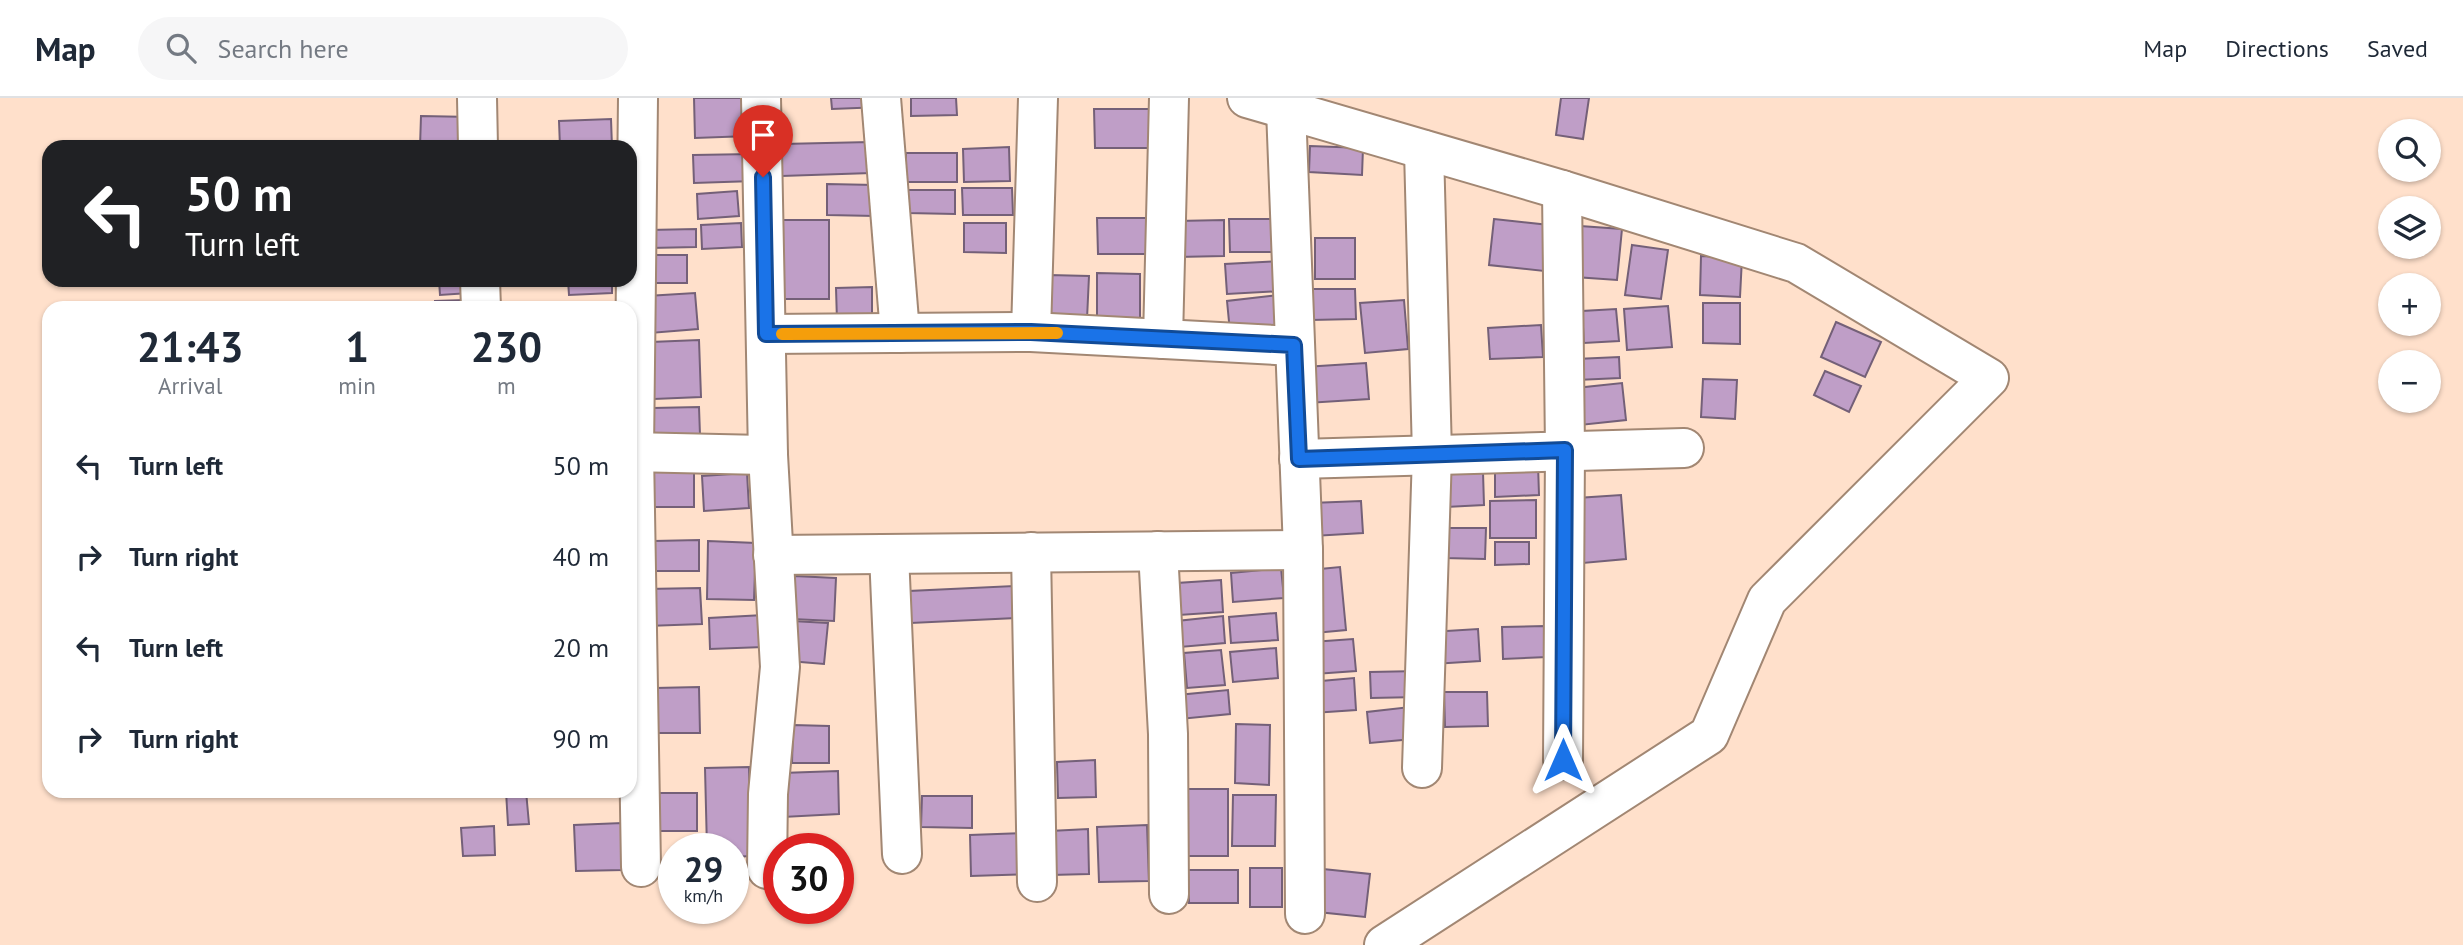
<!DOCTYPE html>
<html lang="en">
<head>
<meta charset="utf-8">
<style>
  body { margin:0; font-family:"PT Sans",sans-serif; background:#f6f6f7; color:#1f2937; height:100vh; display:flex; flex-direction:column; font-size:26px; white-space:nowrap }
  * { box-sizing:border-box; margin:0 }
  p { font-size:23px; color:#747a83 }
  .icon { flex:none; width:38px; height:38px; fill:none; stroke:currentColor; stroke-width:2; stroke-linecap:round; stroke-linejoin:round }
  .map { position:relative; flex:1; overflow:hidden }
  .sheet { position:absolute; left:42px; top:203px; width:595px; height:497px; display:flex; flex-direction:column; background:#fff; border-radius:21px; box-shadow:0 2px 5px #0004 }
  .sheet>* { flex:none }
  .top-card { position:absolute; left:42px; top:42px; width:595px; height:147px; border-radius:21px; box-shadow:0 2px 5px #0004; background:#202124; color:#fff; overflow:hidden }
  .fabs { position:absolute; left:2378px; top:21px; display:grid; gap:14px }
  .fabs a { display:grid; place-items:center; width:63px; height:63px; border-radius:50%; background:#fff; box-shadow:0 2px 5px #0004; font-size:35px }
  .speed { position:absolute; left:658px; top:735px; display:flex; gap:14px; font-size:35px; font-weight:700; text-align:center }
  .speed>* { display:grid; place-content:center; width:91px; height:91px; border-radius:50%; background:#fff; box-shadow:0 2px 5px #0004; line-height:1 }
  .speed small { font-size:18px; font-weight:400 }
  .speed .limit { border:10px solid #d22; background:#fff; color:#111 }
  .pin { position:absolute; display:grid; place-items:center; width:60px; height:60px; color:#fff; margin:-72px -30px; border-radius:50% 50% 50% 0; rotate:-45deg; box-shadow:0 0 7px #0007 }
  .pin .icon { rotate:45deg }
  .me { position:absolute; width:77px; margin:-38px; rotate:0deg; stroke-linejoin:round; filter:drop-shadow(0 0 5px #0008) }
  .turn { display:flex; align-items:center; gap:24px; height:147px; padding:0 28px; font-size:32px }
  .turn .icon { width:91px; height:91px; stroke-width:2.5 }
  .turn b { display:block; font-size:49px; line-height:60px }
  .eta { display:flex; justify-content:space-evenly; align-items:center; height:119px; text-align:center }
  .eta b { font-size:42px; font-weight:600; line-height:49px }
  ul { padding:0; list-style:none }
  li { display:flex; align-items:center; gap:21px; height:91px; padding:0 28px }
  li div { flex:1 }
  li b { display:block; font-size:26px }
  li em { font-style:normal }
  header { display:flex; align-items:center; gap:42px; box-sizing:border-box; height:98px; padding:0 35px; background:#fff; border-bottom:2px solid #e0e1e3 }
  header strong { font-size:33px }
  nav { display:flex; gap:38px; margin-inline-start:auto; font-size:24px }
  .search { width:490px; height:63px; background:#f6f6f7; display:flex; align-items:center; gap:18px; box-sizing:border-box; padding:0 24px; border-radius:38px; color:#747a83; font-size:26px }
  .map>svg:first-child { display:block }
</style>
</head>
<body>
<header>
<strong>Map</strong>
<div class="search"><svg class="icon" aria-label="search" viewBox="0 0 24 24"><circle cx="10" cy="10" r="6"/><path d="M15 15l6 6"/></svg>Search here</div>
<nav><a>Map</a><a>Directions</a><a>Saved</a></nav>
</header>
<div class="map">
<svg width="2463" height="847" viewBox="0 0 2463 847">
  <rect width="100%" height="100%" fill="#ffe0cb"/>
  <g fill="#bf9ec7" stroke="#746078" stroke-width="2">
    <polygon points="694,0 747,0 749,38 695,40"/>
    <polygon points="831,0 881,0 882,9 832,11"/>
    <polygon points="911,0 956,0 957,17 911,18"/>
    <polygon points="1561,0 1589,0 1583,41 1556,37"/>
    <polygon points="1094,11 1149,11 1150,50 1095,50"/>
    <polygon points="421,18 472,19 472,49 420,49"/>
    <polygon points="611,21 612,49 560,49 559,23"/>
    <polygon points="870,44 871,75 782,78 782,46"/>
    <polygon points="1310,48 1363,50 1362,77 1309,74"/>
    <polygon points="1009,49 1010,83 964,84 963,51"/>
    <rect x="906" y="55" width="51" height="29"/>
    <polygon points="753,56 754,83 694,85 693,57"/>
    <polygon points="827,86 875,87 875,118 827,117"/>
    <polygon points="962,90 1012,90 1013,117 963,117"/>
    <polygon points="907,92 955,92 955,116 907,115"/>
    <polygon points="737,93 739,118 698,121 697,96"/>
    <polygon points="1097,120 1153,120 1153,156 1098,156"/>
    <polygon points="1229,121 1273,121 1274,154 1230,154"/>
    <polygon points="1494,121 1549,127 1544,173 1489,167"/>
    <polygon points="778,122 829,122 829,201 779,201"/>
    <polygon points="1224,122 1224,158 1177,159 1177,123"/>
    <polygon points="741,125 742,149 702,151 701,127"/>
    <polygon points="964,125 1006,125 1006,155 964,154"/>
    <polygon points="1580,128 1622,131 1617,182 1575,179"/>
    <polygon points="696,131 696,149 650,150 649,132"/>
    <rect x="1315" y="140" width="40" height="41"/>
    <polygon points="1632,147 1668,152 1661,201 1625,197"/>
    <rect x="652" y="157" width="35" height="28"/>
    <polygon points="1701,158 1742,160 1740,199 1700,197"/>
    <polygon points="1280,163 1282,193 1227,196 1225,166"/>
    <polygon points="1097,175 1140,176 1140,223 1097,222"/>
    <polygon points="1049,177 1089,178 1087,221 1048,219"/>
    <polygon points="439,182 483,182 484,194 440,197"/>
    <polygon points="568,182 612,182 612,195 569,197"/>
    <polygon points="872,189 872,222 837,223 836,190"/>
    <polygon points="1310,191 1355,191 1356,221 1311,222"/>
    <polygon points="695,195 698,231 650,235 647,198"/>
    <polygon points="1278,197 1281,229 1230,234 1227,203"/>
    <polygon points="465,202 465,210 435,210 435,203"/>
    <polygon points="1404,202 1408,251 1365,255 1360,205"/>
    <polygon points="1703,205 1740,205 1740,246 1703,245"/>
    <polygon points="1668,208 1672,249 1627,252 1624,211"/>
    <polygon points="1616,211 1619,243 1584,245 1582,213"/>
    <polygon points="1836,224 1881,244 1865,279 1821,259"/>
    <polygon points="1541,227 1543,259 1490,261 1488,230"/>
    <polygon points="699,242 701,299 654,301 651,244"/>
    <polygon points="1619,259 1620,280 1577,282 1576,261"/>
    <polygon points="1366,265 1369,301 1307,305 1304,269"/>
    <polygon points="1825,273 1861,288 1849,314 1814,297"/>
    <polygon points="1703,281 1737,282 1735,321 1701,319"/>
    <polygon points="1622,285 1626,322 1580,327 1576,290"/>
    <polygon points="699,309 700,337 654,337 653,310"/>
    <polygon points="1538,366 1539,397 1495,399 1495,367"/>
    <polygon points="651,372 694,372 694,409 652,409"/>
    <polygon points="1483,374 1484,407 1446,409 1445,376"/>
    <polygon points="747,375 749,410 704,413 702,378"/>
    <polygon points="1621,397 1626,461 1583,465 1577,400"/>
    <polygon points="1536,402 1536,440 1490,440 1490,403"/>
    <polygon points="1361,403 1363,435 1313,438 1311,405"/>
    <polygon points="1445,430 1486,430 1485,461 1444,460"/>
    <polygon points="699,442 699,473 654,473 654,443"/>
    <polygon points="708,443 756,445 754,502 707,501"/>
    <polygon points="1495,444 1529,444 1529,466 1495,467"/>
    <polygon points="1340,469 1346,532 1315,535 1310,472"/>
    <polygon points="1281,470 1284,500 1233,504 1231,475"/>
    <polygon points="794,478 836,480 834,523 792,521"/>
    <polygon points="1221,482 1223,514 1179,517 1177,485"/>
    <polygon points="1014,488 1016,520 911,525 909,493"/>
    <polygon points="700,490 702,526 647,528 646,491"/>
    <polygon points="1276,515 1278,542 1231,545 1229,519"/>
    <polygon points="765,517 767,549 710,551 709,520"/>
    <polygon points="1223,518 1225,545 1180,549 1177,523"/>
    <polygon points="792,523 828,525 824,566 789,563"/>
    <polygon points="1545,528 1547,559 1503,561 1502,529"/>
    <polygon points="1478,531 1480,563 1433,566 1431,534"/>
    <polygon points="1353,541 1356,573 1315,576 1312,544"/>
    <polygon points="1276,550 1278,580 1233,584 1230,554"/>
    <polygon points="1221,552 1225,587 1187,590 1184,555"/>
    <polygon points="1419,573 1419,599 1371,600 1370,574"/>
    <polygon points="1354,580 1356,612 1313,615 1310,584"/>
    <polygon points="699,589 700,635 655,635 655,590"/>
    <polygon points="1228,592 1230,616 1180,621 1178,597"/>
    <polygon points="1444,594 1487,594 1488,628 1445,629"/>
    <polygon points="1410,609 1413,641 1370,645 1367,614"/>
    <polygon points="1236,626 1270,627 1269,687 1235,685"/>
    <polygon points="793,627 829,628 829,665 792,665"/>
    <polygon points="1095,662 1096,699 1058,700 1057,664"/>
    <polygon points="749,669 751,758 733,759 733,751 707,751 705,670"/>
    <polygon points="838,673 839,716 783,719 782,675"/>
    <rect x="1185" y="691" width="43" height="67"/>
    <polygon points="506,693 526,693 529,726 508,727"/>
    <polygon points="657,695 697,695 697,733 656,733"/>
    <polygon points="1233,697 1276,697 1275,748 1232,748"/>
    <polygon points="922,698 972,698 972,730 921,729"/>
    <polygon points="622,725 623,772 576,773 574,727"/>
    <polygon points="1147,727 1149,783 1099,784 1097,729"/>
    <polygon points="494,728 495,757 463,758 461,730"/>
    <polygon points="1088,731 1089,776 1051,777 1050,733"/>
    <polygon points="1028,735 1029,776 971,778 970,737"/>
    <rect x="1250" y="770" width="32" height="39"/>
    <polygon points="1323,771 1370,776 1365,819 1318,814"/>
    <polygon points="1188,772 1238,772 1238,805 1189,805"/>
  </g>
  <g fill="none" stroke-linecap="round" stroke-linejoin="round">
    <g stroke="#a28773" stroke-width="42">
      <g id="street">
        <polyline points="477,0 478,49"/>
        <polyline points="638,0 634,354 641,769"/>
        <polyline points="761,0 768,357 780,569 768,696 767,771"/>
        <polyline points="881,0 900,235"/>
        <polyline points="1247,0 1562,92 1796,165 1989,280 1767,502 1709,637 1384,847"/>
        <polyline points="1286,11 1303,452 1305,816"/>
        <polyline points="1562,92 1565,352 1563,662"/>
        <polyline points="480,182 481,210"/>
        <polyline points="1031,234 1038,0"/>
        <polyline points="766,236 1031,234 1294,248"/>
        <polyline points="1163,241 1169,0"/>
        <polyline points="630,354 768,357"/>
        <polyline points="1299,361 1684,350"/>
        <polyline points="1158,453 1168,636 1169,796"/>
        <polyline points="1031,454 1037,784"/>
        <polyline points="889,456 902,756"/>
        <polyline points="773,457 1303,452"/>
        <polyline points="1422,670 1432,356 1424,52"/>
      </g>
    </g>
    <use href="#street" stroke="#fff" stroke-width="38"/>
  </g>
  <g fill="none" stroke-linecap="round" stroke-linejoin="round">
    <g stroke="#114b97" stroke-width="18">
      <polyline id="route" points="763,79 766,236 1031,234 1294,247 1299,361 1565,352 1563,662"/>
    </g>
    <use href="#route" stroke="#1a73e8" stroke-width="12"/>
    <polyline stroke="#f59e0b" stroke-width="12" points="782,236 1057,235"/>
  </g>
</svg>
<div class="fabs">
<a><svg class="icon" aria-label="search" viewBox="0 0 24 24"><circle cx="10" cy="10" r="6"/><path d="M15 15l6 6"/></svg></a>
<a><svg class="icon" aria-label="layers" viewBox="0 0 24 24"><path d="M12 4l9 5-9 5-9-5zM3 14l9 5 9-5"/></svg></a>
<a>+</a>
<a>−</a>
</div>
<div class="speed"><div>29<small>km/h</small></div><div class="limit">30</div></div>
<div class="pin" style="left:763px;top:79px;background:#d93025"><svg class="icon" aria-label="arrive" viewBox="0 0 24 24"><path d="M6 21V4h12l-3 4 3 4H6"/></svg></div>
<svg class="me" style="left:1563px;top:662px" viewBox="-20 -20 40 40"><path d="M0-17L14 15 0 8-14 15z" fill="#1a73e8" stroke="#fff" stroke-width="4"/></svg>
<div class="top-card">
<div class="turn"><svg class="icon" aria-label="left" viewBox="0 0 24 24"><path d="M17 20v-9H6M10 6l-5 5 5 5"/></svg><div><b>50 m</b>Turn left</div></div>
</div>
<section class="sheet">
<div class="eta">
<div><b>21:43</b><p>Arrival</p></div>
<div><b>1</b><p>min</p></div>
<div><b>230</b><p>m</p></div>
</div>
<ul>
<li><svg class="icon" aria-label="left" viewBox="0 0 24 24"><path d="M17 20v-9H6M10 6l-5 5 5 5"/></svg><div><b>Turn left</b></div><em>50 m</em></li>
<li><svg class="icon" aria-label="right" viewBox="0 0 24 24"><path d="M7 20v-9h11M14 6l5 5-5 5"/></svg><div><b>Turn right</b></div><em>40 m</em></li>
<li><svg class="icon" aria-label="left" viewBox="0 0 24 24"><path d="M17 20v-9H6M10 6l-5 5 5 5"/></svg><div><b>Turn left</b></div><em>20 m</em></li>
<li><svg class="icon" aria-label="right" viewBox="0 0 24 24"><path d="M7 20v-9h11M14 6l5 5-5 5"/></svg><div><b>Turn right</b></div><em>90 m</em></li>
</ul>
</section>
</div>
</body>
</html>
